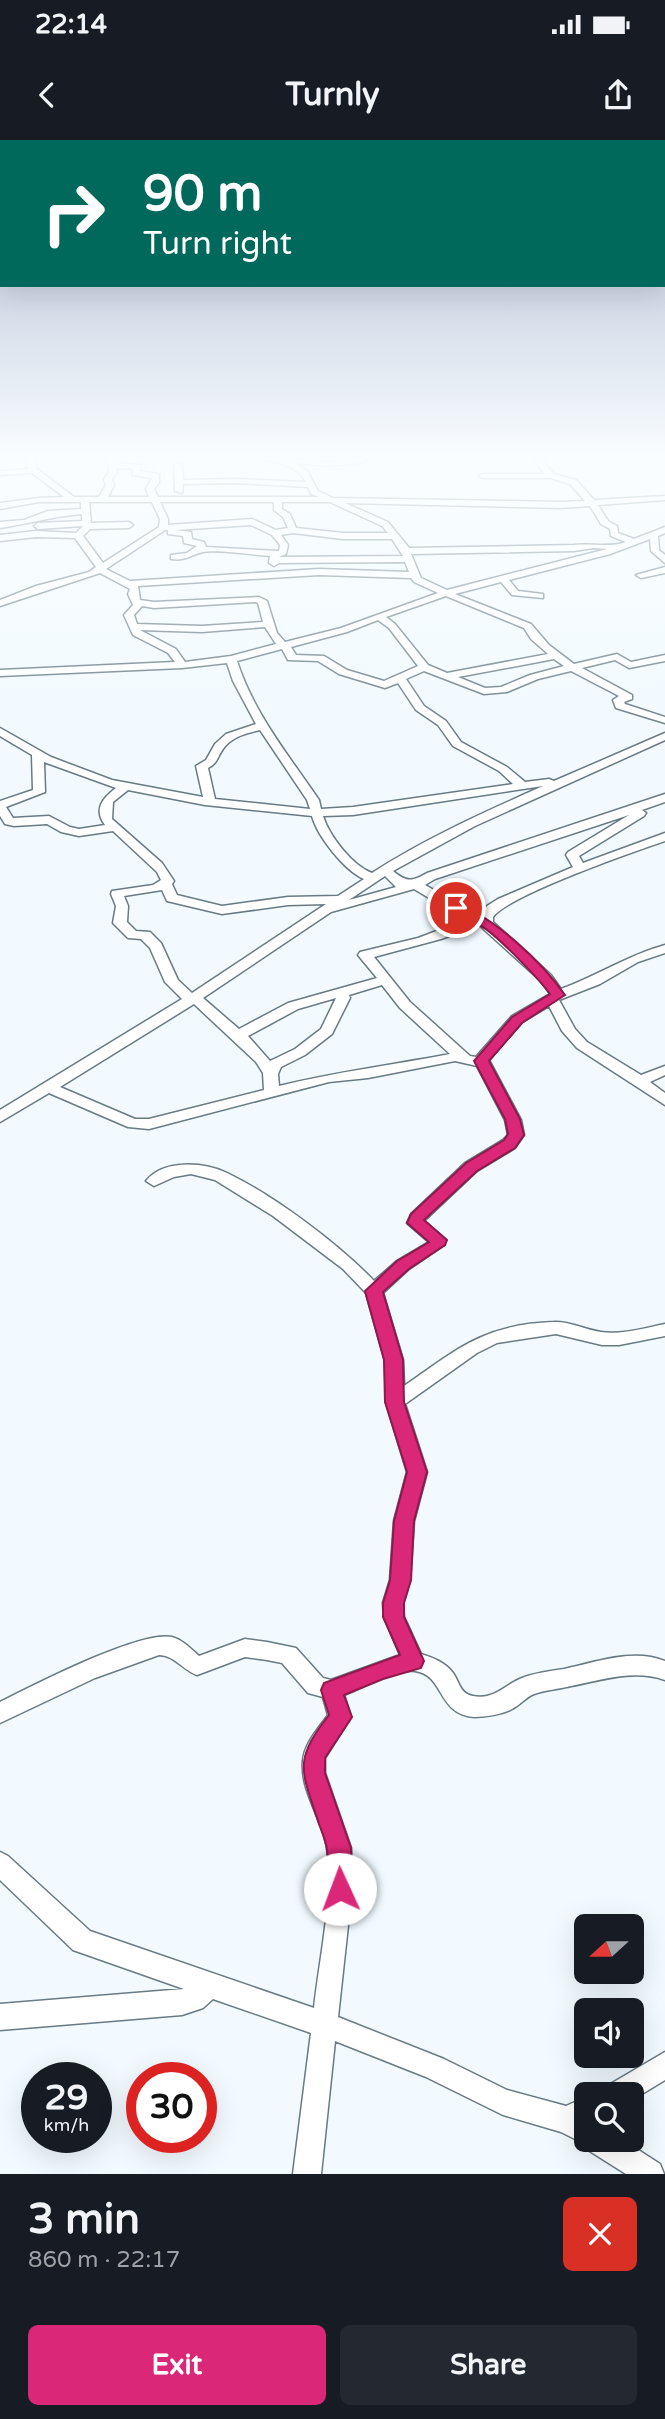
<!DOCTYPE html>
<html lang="en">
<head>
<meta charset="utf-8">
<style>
  body { margin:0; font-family:"Varela Round",sans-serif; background:#242831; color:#f1f3f6; height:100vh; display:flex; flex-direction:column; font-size:26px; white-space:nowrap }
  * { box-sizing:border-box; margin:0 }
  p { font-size:23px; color:#9ea1a6 }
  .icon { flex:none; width:38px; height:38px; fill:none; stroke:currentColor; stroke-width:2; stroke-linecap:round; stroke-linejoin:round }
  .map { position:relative; height:2034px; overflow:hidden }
  .panel { display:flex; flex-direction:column; background:#171b24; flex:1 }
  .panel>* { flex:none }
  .top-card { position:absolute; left:0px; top:0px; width:665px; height:147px; box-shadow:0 7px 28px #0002; background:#00695c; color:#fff; overflow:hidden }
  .needle { width:46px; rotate:249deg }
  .controls { position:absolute; left:574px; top:1774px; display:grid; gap:14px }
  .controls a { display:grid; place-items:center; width:70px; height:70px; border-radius:10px; background:#171b24; box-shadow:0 7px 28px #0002; font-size:35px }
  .speed { position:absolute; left:21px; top:1922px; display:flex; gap:14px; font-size:35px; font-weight:700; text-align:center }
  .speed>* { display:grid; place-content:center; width:91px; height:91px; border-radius:50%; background:#171b24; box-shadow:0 7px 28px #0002; line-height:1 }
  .speed small { font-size:18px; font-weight:400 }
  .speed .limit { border:10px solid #d22; background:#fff; color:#111 }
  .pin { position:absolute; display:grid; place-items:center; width:60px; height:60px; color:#fff; margin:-30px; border:4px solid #fff; border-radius:50%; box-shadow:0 2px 7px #0007 }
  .me { position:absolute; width:77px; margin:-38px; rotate:358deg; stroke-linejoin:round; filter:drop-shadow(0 0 5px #0008) }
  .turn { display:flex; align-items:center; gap:24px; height:147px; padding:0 28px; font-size:32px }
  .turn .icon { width:91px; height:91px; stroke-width:2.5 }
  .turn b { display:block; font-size:49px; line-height:60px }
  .round { display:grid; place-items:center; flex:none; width:74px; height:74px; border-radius:10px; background:#242831 }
  .summary { display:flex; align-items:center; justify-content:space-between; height:119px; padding:0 28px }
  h1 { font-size:42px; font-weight:700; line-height:52px }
  .button { display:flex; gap:14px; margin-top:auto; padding:14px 28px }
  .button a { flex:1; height:80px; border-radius:10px; background:#db2777; color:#fff; font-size:28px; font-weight:700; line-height:80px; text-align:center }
  .button a+a { background:#242831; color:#f1f3f6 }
  .status { display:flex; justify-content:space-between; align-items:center; height:49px; padding:0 35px; background:#171b24; direction:ltr }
  .status svg { height:19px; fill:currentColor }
  header { display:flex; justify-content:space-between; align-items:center; height:91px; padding:0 28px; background:#171b24; font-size:32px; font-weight:700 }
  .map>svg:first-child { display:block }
</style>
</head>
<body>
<div class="status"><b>22:14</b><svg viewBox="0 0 49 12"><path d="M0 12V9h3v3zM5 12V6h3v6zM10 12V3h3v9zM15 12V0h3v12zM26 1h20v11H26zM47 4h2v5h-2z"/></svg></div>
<header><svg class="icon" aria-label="back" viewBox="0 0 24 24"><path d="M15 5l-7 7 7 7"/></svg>Turnly<svg class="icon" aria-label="share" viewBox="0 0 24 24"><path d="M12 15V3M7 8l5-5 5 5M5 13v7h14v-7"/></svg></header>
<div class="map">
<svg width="665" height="2034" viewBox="0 0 665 2034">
  <rect width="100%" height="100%" fill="#f2faff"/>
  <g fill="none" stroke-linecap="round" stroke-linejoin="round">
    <g stroke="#687a84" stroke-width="3">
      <g id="minor">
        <path d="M25,315h8l4,14 37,28h25l7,-12 -2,-6 5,-7 -1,-9 -7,-8h8l7,8 25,2 -1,6 19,3v9l-5,6 4,8h161l-8,-3 -3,-7 -71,-4 -54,1 -1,9 -7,-2 -1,-26 4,-2 4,2 1,15 54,-1 69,3c-14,-24 -38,-17 -60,-27l82,7 31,-3 1,-4h8l-6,8 -34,3 -32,-3 11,8 11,20 15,7 227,4 25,-1 -15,-17 -19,-6h-68l-4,-2 4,-2h62l-15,-19h8l16,19 22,6 18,20 71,-4v4l-67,5 10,16 9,5 1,7 16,6 31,-12v6l-7,3 1,14 6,5v8l-14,-12 -1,-12 -40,15 -101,26 9,11 25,3v4l-31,-3 -11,-13 -46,12 76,30 18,21 25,19 43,-10 14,8 34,-7v6l-36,7 -14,-8 -33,8 50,27v4l-8,3 1,2 40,13v6l-49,-15 -3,-8 6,-4 -48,-25 -33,8 -31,13 -23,2 -60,-23 -18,8 18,27 22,15 15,21 46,25 18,15 24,-3 5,2 111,-48v7l-190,86 -82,45c13,11 19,11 34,2l238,-79v8l-23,8 4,3 -2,3 -65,40 4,7 82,-30v8c-32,11 -156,54 -172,76v5l58,53 10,14c36,-13 67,-34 104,-44v8l-27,9 -38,22 -41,16 16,29 12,13 54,33 24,-9v9l-15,7 15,11v12l-88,-57 -15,-17 -13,-25 -27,16 -33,38 32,60 3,15 -9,13 -38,23 -53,50 22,19 -2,5 -35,24 -26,24 20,67 1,26c53,-37 81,-62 150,-64 15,-1 32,8 47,10 21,3 44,-4 64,-8v12l-46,9h-17l-46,-11 -59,9 -20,10 -72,51 22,68 -13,49 -4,59 -7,23 1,14 17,37c12,4 24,8 32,19 6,8 7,21 20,23 22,4 31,-11 49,-18 12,-5 28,-7 42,-9 32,-7 70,-21 101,-8v19c-31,-11 -63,0 -94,6 -12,3 -26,4 -37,8 -8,3 -14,11 -22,15 -9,5 -26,8 -37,8 -38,-2 -30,-42 -60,-46 -18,-2 -54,17 -71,24l7,22 -26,41v15l26,75 1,41 -14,128 106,42 63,31 59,16 20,-9v43h37l37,24 4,10h-38l-38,-24 -1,-5 -26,-13 -58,-17 -77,-38 -91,-36 -14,133h-28l18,-141 -98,-34 -10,9 -21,7 -182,15v-26l184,-15 -111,-39 -73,-70v-28l8,4 82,75 224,77c5,-47 20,-114 13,-160 -4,-28 -27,-57 -24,-87 1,-17 16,-33 25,-46l-5,-18 -15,-4 -26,-30 -15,-3 -22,-3 -48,18c-14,-5 -23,-20 -38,-20l-64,23 -95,45v-21c32,-16 140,-72 172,-65 11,3 19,12 27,19l46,-17 22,3 29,6 27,30 8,2 69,-25 -16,-38 -1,-14 7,-23 4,-59 13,-49 -21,-70 -1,-42 -19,-67 -23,-24 -70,-53 -58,-36 -24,-6 -17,3 -20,9 -8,-5c17,-22 58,-19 81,-8 46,22 112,71 147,108l23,-20 32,-19 -22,-19 4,-9 54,-51 38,-23 5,-5 -3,-15 -28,-54 -22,-5 -87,17 -39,4 -180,47 -21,-2 -79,-34 -49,29v-12l182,-111 -17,-17 -15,-34 -9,-9 -13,-1 -15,-15 3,-17 -5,-12 1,-3 41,-6 8,-5 -4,-8 -44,-41 -34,5 -18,-4 -14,-8 -33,2 -9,-2 -5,-8v-15l33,-11 -1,-35 -32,-19v-8l51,29 61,23 91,17 -7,-31 10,-6 9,-16 11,-10 30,-10 -23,-43 -6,-18 -45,5 -182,8v-6l175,-8 -7,-9 -35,-18 -9,-20 9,-10 -5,-11 2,-5 -30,-16 -100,33v-6l36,-14 53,-14 7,-5 -21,-29 -39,-1 -36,4v-6l36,-4 40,2 7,-7 -45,3 -4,-3 4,-3 44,-2v-7c-28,2 -54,10 -82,14v-6l24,-2 24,-9 33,-2v-7h-42l-39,7v-6l39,-5 25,-1 -32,-24 -32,2v-4l28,-2zM116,328l17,1 -1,6 20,3 -6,11 3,8h-41l6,-12 -2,-6 5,-7zM89,362h63l8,17 -1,8 -56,36 -20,-27 7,-7 39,-1 4,-3 -4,-3 -38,1zM160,362h114v8l9,7 5,11 -12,2 -24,-11 -84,6v-6zM282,362h48l52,24 6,7h-45l-47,-5 -6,-14 -8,-5zM345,363l215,5 30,-2 11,18 9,5 1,7 15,6c-15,6 -35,1 -52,3l-165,3 -21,-26zM251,385l21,10 8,10 -1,6 -73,-4 -2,-5 -12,-3 -1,-7 -16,-2zM165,390h3v4l15,2 1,7 13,3 -10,7 -16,2v4c15,2 19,-4 32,-7 13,-3 52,3 67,4l-1,7 5,3 5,-3 126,-1 4,10 -90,-3 -189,12 -24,-12zM293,393l50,6h49l11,17 -124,1 7,-3 2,-9 -7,-10zM593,408l14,1 -160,41 -26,-12 -10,-24 163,-3zM319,435l92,3 3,4 24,11 -97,35 -56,14 -8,-9 -10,-32 -8,-4 -105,5 -14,-2 -2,-14zM446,456l78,32 7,11 17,15 -101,19 -19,-8 -33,-41 -9,-7zM255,462l3,1 5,19 -61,4 -65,-2 -3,-9 8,-9 12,2zM378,480l11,8 29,38 -34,15 -37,-11 -23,-14 -28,-1 -5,-8 56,-15zM265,487l11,17 -45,12 -46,6 -9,-13 -36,-19 62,2zM282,509l6,11 30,1 21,13 46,14 13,-5 18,27 22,15 15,21 46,25 14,13 -160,23 -32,2 -2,-9c-30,-44 -66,-88 -82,-139zM554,519l10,7 -34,9 -29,12 -16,1 -27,-11zM260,590l47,70 3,9 -95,-10 -7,-31c10,-5 9,-11 15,-19 8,-12 23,-16 37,-19zM44,622l72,26c-13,10 -23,21 -11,37l-26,4 -9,-2 -21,-11 -36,2 -7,-11 39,-15zM543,646c-58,26 -117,52 -171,87 -19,-7 -43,-37 -49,-57l30,-1zM128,650l77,15 107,11c5,20 33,55 52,63l-26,17 -50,1 -66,9 -45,-11 -5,-11 2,-3 -12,-18 -50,-44 1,-17zM629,675l-61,37 -2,3 7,12 -75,32 -11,7 -7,10 -55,-31 10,-6zM385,736l11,11 -47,13zM414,749l52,31 -48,18 -58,14 -2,3 19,23 -89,25 -49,26 -36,-31 128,-86zM162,750l5,11 55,13 66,-9 38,-1 -134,89 -14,-13 -17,-37 -11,-11 -14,-1 -9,-9 1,-16 -4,-10zM479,785l62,56 9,13 -38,22 -36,41 -6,-1 -60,-54 -36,-45 67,-18zM382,845l18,23 50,46c-57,11 -115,18 -171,32l-1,-12 3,-7 24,-12 27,-21 18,-36 -1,-3zM336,858l-15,31 -26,20 -25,12 -22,-25 50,-27zM194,864l62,58 7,11 1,17 -115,29h-14l-75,-32z"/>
        <polygon points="665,427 665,433 641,438 636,435"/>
        <polygon points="665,1912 665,1940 632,1960 632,1955 603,1955 607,1946"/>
      </g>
    </g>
    <use href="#minor" fill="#fff" fill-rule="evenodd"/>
  </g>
  <linearGradient id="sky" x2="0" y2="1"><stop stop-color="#acb9d1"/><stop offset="0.53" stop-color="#f9fdff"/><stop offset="1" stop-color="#f9fdff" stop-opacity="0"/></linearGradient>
  <rect width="665" height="600" fill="url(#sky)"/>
  <path fill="#db2777" stroke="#8e194d" stroke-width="2" d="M456,764c37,12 86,58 109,91l-43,28 -33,38 31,58 4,16 -9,13 -38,23 -53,49 23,20 -2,5 -36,24 -26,23 20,68 1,42 23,70 -13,49 -3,59 -7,23v14l20,44 -3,7 -38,11 -39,16 8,22 -27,41v15l26,75 1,41 -3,9 -9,3 -8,-3c-7,-16 -3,-32 -5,-48 -1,-9 -5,-18 -8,-26 -17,-53 -27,-62 10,-109l-8,-25 3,-7 76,-28 -17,-38v-14l7,-23 4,-59 13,-49 -22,-70 -1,-42 -19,-69 32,-30 32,-19 -22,-19 4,-9 55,-51 38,-23 4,-6 -3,-15 -31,-58 38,-44 38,-23c-11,-15 -54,-60 -69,-68 -10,-6 -20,-8 -30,-15v-6z"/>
</svg>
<div class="controls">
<a><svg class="needle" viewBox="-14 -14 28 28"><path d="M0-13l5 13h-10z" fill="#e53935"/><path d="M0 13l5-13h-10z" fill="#9ea1a6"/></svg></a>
<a><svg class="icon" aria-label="sound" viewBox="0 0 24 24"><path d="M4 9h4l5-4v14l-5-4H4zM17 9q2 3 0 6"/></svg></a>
<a><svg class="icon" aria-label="search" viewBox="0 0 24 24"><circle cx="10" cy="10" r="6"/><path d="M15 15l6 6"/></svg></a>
</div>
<div class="speed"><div>29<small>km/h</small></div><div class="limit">30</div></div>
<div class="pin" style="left:456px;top:768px;background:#d93025"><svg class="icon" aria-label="arrive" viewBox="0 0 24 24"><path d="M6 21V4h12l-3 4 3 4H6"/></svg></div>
<svg class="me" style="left:340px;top:1749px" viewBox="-20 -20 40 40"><circle r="19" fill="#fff"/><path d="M0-13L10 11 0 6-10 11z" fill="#db2777"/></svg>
<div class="top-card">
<div class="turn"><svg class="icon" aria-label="right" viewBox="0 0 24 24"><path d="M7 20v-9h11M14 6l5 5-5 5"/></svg><div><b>90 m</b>Turn right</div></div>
</div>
</div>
<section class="panel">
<div class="summary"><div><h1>3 min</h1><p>860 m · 22:17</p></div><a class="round" style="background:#d93025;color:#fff"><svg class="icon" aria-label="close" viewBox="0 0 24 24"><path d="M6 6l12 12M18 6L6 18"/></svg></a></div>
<div class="button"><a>Exit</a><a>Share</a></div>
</section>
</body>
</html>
